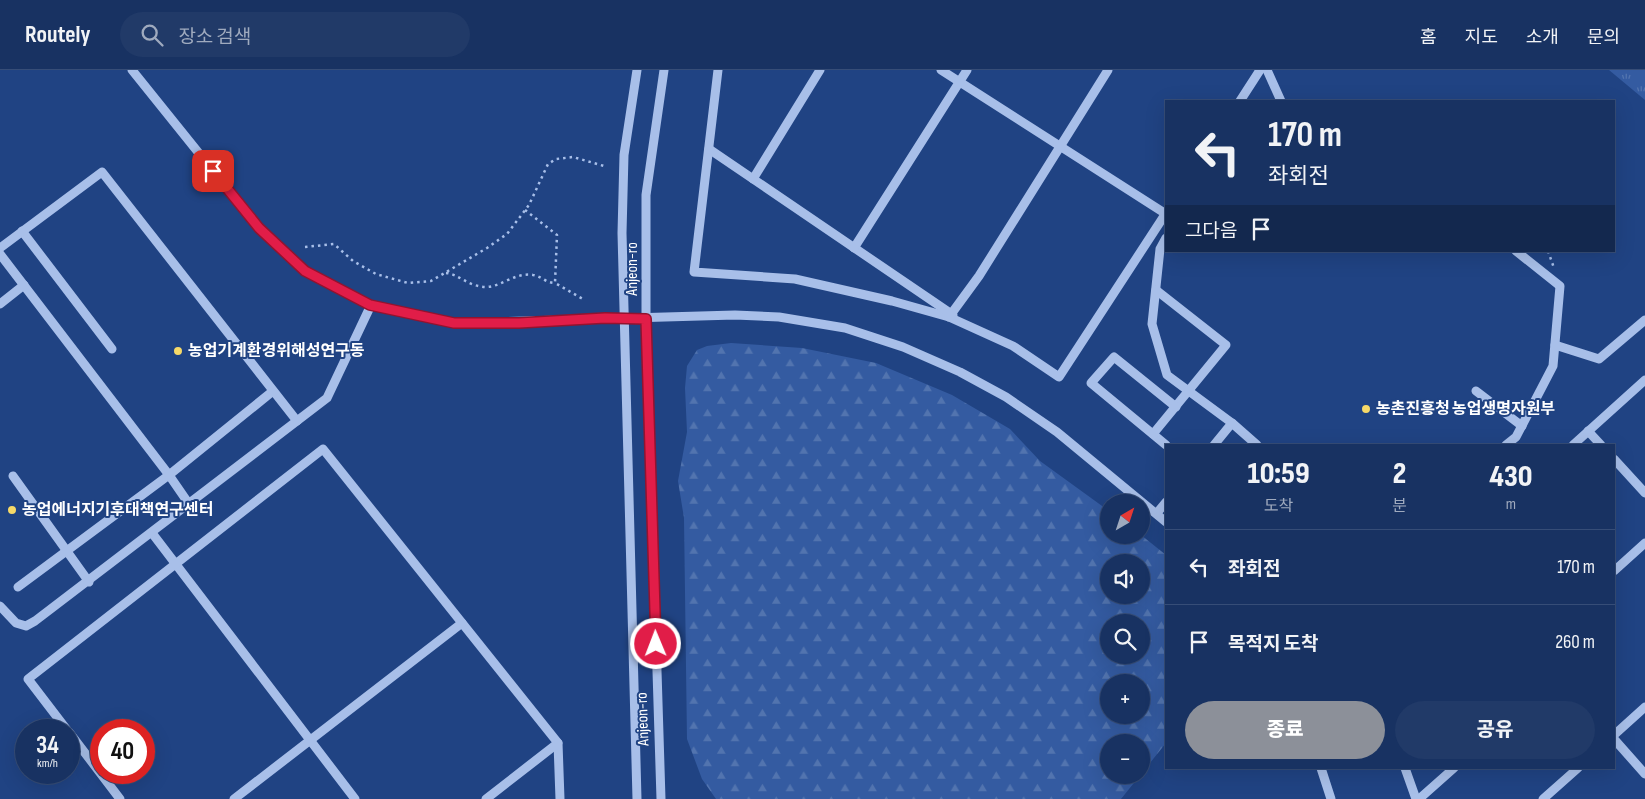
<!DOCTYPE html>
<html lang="ko">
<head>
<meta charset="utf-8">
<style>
  body { margin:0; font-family:"Sofia Sans Condensed","Noto Sans KR",sans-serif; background:#213a68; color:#f1f3f6; height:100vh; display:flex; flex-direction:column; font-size:19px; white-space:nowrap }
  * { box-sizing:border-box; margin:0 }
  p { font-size:16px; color:#9faabe }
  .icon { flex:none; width:28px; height:28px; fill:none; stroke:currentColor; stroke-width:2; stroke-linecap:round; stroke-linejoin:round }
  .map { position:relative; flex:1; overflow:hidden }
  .details { position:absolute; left:1165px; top:374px; width:450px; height:325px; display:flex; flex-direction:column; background:#183262; border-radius:0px; box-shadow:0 5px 20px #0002,0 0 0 1px #364d77 }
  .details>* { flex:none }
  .top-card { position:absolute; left:1165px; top:30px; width:450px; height:152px; border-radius:0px; box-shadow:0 5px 20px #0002,0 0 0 1px #364d77; background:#183262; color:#f1f3f6; overflow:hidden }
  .needle { width:32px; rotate:39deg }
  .fabs { position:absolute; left:1100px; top:424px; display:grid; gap:10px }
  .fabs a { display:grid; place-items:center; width:50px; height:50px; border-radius:50%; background:#183262; box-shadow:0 5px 20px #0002,0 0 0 1px #364d77; font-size:25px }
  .speed { position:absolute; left:15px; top:649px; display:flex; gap:10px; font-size:25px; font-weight:700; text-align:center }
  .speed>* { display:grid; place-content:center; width:65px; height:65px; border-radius:50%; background:#183262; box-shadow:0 5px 20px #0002,0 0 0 1px #364d77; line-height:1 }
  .speed small { font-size:12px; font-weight:400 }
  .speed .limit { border:8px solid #d22; background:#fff; color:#111 }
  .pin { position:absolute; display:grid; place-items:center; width:42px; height:42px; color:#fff; margin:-21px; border-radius:10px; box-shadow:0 2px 8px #0006 }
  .me { position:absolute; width:55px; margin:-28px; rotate:359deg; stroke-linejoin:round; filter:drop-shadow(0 0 4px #0008) }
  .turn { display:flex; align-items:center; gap:18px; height:105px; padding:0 20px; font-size:22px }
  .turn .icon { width:65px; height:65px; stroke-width:2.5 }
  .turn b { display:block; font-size:35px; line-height:42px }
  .then { display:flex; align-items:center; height:48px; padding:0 20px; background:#0003; gap:10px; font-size:19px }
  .eta { display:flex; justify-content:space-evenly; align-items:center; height:85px; text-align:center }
  .eta b { font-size:30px; font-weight:800; line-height:35px }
  .action { display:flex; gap:10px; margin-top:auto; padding:10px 20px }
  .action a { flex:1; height:58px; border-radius:30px; background:#8c9099; color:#fff; font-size:20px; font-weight:800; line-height:58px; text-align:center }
  .action a+a { background:#213a68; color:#f1f3f6 }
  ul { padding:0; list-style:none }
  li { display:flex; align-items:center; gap:15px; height:75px; padding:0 20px; border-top:1px solid #364d77 }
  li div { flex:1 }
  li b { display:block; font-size:19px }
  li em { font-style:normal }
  header { display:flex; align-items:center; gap:30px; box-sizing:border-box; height:70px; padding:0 25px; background:#183262; border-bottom:1px solid #364d77 }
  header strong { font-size:24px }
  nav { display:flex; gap:28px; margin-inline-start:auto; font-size:18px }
  .search { width:350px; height:45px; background:#213a68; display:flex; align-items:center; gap:12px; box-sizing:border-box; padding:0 18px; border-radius:28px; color:#9faabe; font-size:19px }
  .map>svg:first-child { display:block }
</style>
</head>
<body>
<header>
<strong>Routely</strong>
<div class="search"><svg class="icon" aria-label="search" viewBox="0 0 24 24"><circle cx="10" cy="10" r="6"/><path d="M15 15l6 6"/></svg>장소 검색</div>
<nav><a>홈</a><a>지도</a><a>소개</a><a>문의</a></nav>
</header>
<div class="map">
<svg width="1645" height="729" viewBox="0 0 1645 729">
  <defs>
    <pattern id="forest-firs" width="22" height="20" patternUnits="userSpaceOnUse" patternTransform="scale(1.25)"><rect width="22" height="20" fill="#345ba1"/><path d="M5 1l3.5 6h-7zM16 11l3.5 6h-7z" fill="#5274af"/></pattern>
    <pattern id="park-tufts" width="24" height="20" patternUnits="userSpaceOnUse" patternTransform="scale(1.25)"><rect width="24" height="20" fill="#345ba1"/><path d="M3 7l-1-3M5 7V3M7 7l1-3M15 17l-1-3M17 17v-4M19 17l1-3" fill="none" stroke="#5274af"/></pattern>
  </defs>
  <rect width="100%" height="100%" fill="#204383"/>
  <path fill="url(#forest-firs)" fill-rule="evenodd" d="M731,273l71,5 74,15 76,32 58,34 30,32 69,50v24h32l25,20v188l-45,56h-405l-14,-20 -15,-40 -3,-221 -6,-37 9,-49 -2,-44 2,-22 10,-16 10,-4zM1141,492v33h-32v-33zM1109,552h32v33h-32zM1109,612h32v33h-32zM1141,672v33h-32v-33z"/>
  <polygon fill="url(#park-tufts)" points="1609,0 1645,0 1645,30"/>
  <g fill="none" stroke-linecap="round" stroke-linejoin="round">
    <g stroke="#a8bfe9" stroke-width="2.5" stroke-dasharray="2.5 4" stroke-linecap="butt">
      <polyline points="525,140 557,165 555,213 583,229"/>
      <polyline points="305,177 334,174 353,191 376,204 408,213 431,211 487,178 507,164 529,135 548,94 556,89 573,87 604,96"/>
      <polyline points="1548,181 1554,198"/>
      <path d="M446,203c13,1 22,14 41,14 15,-1 29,-15 46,-12 8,1 13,8 22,8"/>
    </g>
    <g stroke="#a8bfe9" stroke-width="9">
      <polyline points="132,0 259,158 305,201 371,235 454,253 735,245 779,247 845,258 903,277 960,302 1006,327 1057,362 1166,452"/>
      <polyline points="637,0 624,85 622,163 637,729"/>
      <polyline points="718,0 694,202 795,209 892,231 949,247 1013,276 1059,307 1166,143"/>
      <polyline points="941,0 1166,144"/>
      <polyline points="1267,0 1281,31"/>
      <polyline points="1240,31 1260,0"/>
      <polyline points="709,79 953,245"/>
      <polyline points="753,109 820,0"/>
      <polyline points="22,161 112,279"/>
      <polyline points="1166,168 1160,179 1152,254 1167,305 1232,353 1257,375"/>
      <polyline points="0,178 102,102 297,351"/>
      <polyline points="854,178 967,0"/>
      <polyline points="0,184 169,405 189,434"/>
      <polyline points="0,234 24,215"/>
      <polyline points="949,247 979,206 1108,0"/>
      <polyline points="1555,275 1599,289 1645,250"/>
      <polyline points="1476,321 1522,356"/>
      <polyline points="1588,361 1601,375"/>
      <polyline points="1153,364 1226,275 1156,220"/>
      <polyline points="1166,375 1091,313 1114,287 1176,337"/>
      <polyline points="1214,375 1232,353"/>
      <polyline points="1506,375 1516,367 1553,296 1560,216 1516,181"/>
      <polyline points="1573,375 1645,310"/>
      <polyline points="1614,389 1645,423"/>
      <polyline points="13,406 89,512"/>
      <polyline points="1157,443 1166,432"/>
      <polyline points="152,463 355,729"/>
      <polyline points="1614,501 1645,473"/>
      <polyline points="18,517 169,405 273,321"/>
      <polyline points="0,536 16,553 26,556 35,551 327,328 371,235"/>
      <polyline points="67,660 28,609 323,379 558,673 560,729"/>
      <polyline points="69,662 120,729"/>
      <polyline points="1614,665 1645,637"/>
      <polyline points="1614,669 1645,704"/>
      <polyline points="1321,698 1331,729"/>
      <polyline points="1405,698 1416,729"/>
      <polyline points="234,729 462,553"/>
      <polyline points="486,729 558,673"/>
      <polyline points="661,729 646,249 646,125 664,0"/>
      <polyline points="1419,729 1454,698"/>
      <polyline points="1543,729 1578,698"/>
    </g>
  </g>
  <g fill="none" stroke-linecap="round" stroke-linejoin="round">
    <g stroke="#92132f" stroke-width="12">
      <polyline id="route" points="213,101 259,158 305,201 370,235 454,253 519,253 605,248 646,249 656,574"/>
    </g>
    <use href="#route" stroke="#e11d48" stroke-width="9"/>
  </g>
  <g fill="#f6d968" stroke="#204383" stroke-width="2">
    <circle cx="178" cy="281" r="5"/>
    <circle cx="1366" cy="339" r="5"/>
    <circle cx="12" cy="440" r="5"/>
  </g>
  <g text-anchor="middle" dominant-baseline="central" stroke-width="4" stroke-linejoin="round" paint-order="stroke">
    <g font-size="16" fill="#fff" stroke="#204383">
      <text transform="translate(632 199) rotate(-90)">Anjeon-ro</text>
      <text transform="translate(643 649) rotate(-92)">Anjeon-ro</text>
    </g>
    <g font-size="16" font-weight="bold" fill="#fff" stroke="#204383" text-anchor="start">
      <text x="188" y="281">농업기계환경위해성연구동</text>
      <text x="1376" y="339">농촌진흥청 농업생명자원부</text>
      <text x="22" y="440">농업에너지기후대책연구센터</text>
    </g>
  </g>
</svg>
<div class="fabs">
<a><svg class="needle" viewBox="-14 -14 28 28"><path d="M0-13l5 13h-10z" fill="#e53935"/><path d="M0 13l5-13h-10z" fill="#9faabe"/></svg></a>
<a><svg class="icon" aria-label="sound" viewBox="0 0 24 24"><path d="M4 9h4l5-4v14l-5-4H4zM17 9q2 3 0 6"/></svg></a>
<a><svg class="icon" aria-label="search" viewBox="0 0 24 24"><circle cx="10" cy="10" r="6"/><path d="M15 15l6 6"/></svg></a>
<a>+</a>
<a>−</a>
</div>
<div class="speed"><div>34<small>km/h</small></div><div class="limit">40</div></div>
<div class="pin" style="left:213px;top:101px;background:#d93025"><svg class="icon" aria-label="arrive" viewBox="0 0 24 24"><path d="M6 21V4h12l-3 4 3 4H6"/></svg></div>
<svg class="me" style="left:656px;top:574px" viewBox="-20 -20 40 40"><circle r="17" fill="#e11d48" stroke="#fff" stroke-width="3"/><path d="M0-11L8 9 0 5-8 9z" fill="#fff"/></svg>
<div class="top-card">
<div class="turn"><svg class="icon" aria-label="left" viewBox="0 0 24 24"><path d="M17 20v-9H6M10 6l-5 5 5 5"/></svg><div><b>170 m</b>좌회전</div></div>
<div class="then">그다음<svg class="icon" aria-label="arrive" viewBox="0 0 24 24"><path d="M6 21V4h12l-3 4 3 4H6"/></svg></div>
</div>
<section class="details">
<div class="eta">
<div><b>10:59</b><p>도착</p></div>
<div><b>2</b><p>분</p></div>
<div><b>430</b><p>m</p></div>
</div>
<ul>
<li><svg class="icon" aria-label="left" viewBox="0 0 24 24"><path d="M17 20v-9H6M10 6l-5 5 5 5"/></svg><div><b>좌회전</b></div><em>170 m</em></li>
<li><svg class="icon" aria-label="arrive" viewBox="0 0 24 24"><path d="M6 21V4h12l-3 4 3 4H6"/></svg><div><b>목적지 도착</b></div><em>260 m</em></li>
</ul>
<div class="action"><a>종료</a><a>공유</a></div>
</section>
</div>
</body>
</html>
